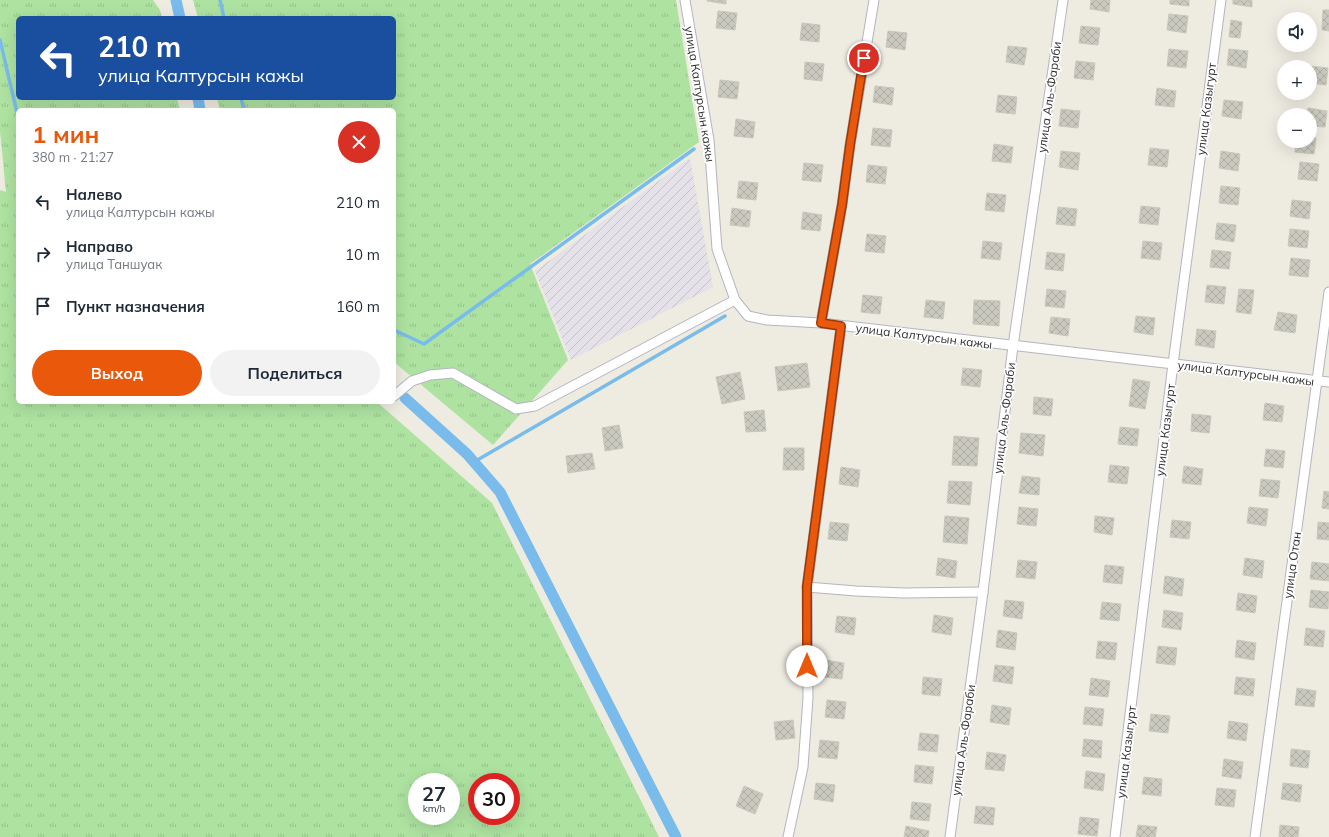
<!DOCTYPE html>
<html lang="ru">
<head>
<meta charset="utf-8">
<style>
  body { margin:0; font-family:Mulish,sans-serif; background:#f2f2f3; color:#1f2937; height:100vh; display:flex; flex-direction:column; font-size:15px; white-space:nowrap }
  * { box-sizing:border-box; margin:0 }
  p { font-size:13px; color:#747a83 }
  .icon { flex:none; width:22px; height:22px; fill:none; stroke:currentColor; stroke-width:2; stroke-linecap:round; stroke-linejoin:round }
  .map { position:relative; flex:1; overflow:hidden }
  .drawer { position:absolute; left:16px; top:108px; width:380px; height:296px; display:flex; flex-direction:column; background:#fff; border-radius:6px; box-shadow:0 4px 16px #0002 }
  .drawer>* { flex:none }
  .hud { position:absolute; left:16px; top:16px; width:380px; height:84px; border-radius:6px; box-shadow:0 4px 16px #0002; background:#1a4fa0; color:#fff; overflow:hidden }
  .controls { position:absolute; left:1277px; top:12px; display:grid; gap:8px }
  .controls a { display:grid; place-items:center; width:40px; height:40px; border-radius:50%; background:#fff; box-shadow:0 4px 16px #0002; font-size:20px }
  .speed { position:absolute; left:408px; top:773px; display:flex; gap:8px; font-size:20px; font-weight:700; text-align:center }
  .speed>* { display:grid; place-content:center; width:52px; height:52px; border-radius:50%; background:#fff; box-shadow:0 4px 16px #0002; line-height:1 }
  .speed small { font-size:10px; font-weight:400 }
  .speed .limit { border:6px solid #d22; background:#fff; color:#111 }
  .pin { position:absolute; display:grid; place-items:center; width:34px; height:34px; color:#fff; margin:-17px; border:2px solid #fff; border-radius:50%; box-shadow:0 1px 4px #0007 }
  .me { position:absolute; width:44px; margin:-22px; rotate:0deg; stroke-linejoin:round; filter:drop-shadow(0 0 3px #0008) }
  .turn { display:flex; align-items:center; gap:14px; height:84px; padding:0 16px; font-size:18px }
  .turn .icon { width:52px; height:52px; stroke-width:2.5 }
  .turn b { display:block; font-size:28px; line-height:34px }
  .round { display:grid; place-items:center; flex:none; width:42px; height:42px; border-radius:21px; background:#f2f2f3 }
  .head { display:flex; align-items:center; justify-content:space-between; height:68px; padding:0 16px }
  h1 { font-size:24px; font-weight:700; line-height:30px; color:#ea580c }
  .primary-button { display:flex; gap:8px; margin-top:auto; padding:8px 16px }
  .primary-button a { flex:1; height:46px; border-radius:24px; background:#ea580c; color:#fff; font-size:16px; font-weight:700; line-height:46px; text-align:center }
  .primary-button a+a { background:#f2f2f3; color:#1f2937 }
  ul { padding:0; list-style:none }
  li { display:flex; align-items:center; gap:12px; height:52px; padding:0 16px }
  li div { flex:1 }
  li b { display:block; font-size:15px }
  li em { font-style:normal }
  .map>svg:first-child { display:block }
</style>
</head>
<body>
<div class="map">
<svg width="1329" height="837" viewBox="0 0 1329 837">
  <defs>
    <pattern id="industrial-furrows" width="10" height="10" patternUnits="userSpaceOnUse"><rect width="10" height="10" fill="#e4e1e8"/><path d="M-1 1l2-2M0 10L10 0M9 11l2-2" fill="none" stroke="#c4c1c7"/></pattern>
    <pattern id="grass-tufts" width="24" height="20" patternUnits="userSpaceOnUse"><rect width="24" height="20" fill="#ade2a0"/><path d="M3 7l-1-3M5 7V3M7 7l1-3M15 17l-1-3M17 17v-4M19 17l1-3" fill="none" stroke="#95c28a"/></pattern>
    <pattern id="building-cross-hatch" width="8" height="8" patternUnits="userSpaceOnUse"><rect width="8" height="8" fill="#cac9bf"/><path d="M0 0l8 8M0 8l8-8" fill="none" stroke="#aeada4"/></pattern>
  </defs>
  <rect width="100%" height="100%" fill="#eeebe1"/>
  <polygon fill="url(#industrial-furrows)" points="690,158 713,287 571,360 535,271"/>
  <g fill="url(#grass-tufts)" fill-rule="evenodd">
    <path d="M0,0h153l7,10 2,8h-144v80h159l3,12h-162v292h359l115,101 167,334h-659v-647l6,2 -6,-61zM417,782h34v34h-34zM477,782h34v34h-34z"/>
    <polygon points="193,0 676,0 699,142 530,264 568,360 493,445 394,362 394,110 220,110 217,98 394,98 394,18 198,18"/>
  </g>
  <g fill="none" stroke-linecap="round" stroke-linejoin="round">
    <g stroke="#79bbeb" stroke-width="3.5">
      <polyline points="220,0 224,18"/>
      <polyline points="0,40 18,117"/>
      <polyline points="241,98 244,110"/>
      <polyline points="394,330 424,344 694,149"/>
      <polyline points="474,462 725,316"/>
    </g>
    <g stroke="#79bbeb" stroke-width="11">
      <polyline points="176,0 180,18"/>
      <polyline points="198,98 200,110"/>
      <polyline points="405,398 467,454 500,492 676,837"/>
    </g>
  </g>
  <g fill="url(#building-cross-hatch)" stroke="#cac7ba">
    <polygon points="707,0 726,0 726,4 707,1"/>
    <polygon points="1091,0 1110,0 1109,12 1090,9"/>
    <polygon points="1170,0 1189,0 1189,6 1170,4"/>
    <polygon points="1233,0 1252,0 1252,7 1233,4"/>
    <polygon points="1323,10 1329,10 1329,31 1322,30"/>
    <polygon points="718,11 737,13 735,30 716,28"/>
    <polygon points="1169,14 1188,16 1186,33 1167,30"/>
    <polygon points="1231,20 1242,22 1240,38 1229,37"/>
    <polygon points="802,23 820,25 819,42 800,40"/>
    <polygon points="1081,26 1100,28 1098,45 1079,43"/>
    <polygon points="888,31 907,33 905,50 886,47"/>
    <polygon points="1008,46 1027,48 1024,65 1006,62"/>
    <polygon points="1169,49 1188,51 1186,68 1167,66"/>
    <polygon points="1229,49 1248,51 1246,68 1227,65"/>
    <polygon points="1076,61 1095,63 1093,80 1074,78"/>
    <polygon points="805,62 824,64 822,81 804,79"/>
    <polygon points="1309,66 1328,68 1326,85 1310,83"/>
    <polygon points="720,80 739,82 737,99 718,97"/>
    <polygon points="875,86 894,88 892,105 873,102"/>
    <polygon points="1157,88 1176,91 1174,107 1155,105"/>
    <polygon points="998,95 1017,97 1015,114 996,112"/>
    <polygon points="1224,100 1243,102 1241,119 1222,116"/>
    <polygon points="1308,108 1327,111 1325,127 1310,126 1310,115 1307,115"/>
    <polygon points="1061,109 1080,111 1078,128 1059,126"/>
    <polygon points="736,119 755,122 753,138 734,136"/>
    <polygon points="873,128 892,130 890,147 871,145"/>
    <polygon points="1310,137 1316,138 1314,154 1295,152 1296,141 1310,141"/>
    <polygon points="994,144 1013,147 1011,163 992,161"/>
    <polygon points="1150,148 1169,150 1167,167 1148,165"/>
    <polygon points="1061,151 1080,153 1078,170 1059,167"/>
    <polygon points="1221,151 1240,154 1238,171 1219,168"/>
    <polygon points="1300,162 1319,164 1317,181 1298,179"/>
    <polygon points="804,163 823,165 821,182 802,180"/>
    <polygon points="868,165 887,167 885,184 866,182"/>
    <polygon points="739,181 758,183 756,200 737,198"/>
    <polygon points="1221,186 1240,188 1238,205 1219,203"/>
    <polygon points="987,193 1006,195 1004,212 985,210"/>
    <polygon points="1292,200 1311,202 1309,219 1290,216"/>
    <polygon points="1141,206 1160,208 1158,225 1139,223"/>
    <polygon points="1058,207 1077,209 1075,226 1056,224"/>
    <polygon points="732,208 751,211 749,227 730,225"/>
    <polygon points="803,212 822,215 820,231 801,229"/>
    <polygon points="1217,223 1236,225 1234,242 1215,239"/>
    <polygon points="1290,229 1309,231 1307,248 1288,246"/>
    <polygon points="867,234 886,236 884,253 865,251"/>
    <polygon points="983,241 1002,243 1000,260 981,258"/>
    <polygon points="1143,241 1162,243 1160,260 1141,258"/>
    <polygon points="1212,250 1231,252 1229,269 1210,267"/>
    <polygon points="1047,252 1065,254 1063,271 1045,269"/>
    <polygon points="1291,258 1310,260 1308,277 1289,275"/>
    <polygon points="1207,285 1226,287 1224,304 1205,302"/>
    <polygon points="1047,289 1066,291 1064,308 1045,306"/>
    <polygon points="1239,289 1254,290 1251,314 1236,312"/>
    <polygon points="863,295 882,297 880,314 861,312"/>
    <polygon points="926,300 945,302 943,319 924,317"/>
    <polygon points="974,300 1000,301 999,326 973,324"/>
    <polygon points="1278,312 1297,315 1295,333 1274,330"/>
    <polygon points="1136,316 1155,318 1153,335 1134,332"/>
    <polygon points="1051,317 1070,319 1068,336 1049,333"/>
    <polygon points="1197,329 1216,331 1214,348 1195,345"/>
    <polygon points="807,363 810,387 778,391 775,367"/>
    <polygon points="963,368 982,370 980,387 961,385"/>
    <polygon points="740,372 745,399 722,404 716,377"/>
    <polygon points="1133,379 1150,382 1145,409 1129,406"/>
    <polygon points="1034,397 1053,399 1051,416 1033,414"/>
    <polygon points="1265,403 1284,406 1282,422 1263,420"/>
    <polygon points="764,410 766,431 746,432 744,412"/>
    <polygon points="1192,414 1211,416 1209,433 1191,431"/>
    <polygon points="619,425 623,448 605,451 602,428"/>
    <polygon points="1120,427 1139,429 1137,446 1118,444"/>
    <polygon points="1021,433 1045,435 1043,456 1019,453"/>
    <polygon points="954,436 979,438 977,466 952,465"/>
    <polygon points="784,448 804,448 804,470 783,470"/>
    <polygon points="1266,449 1285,451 1283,468 1264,466"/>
    <polygon points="592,453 595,469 568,473 566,456"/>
    <polygon points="1110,465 1129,467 1127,484 1108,482"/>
    <polygon points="1184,466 1203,469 1201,485 1182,483"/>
    <polygon points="841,467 860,470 858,487 839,484"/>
    <polygon points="1022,476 1040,478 1039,495 1019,493"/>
    <polygon points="1261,479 1280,481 1278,498 1259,496"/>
    <polygon points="949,481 972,482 970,505 947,503"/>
    <polygon points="1324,491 1329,492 1329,509 1322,508"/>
    <polygon points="1019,507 1038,509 1036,526 1017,524"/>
    <polygon points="1249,507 1268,509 1266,526 1247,523"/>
    <polygon points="945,516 969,518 967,544 943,542"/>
    <polygon points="1095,516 1114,518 1112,535 1094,532"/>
    <polygon points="1172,520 1191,522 1189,539 1170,537"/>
    <polygon points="830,522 849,524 847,541 828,539"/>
    <polygon points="1318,522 1329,523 1329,540 1317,539"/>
    <polygon points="938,558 957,561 955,578 936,575"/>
    <polygon points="1245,558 1264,561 1262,578 1243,575"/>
    <polygon points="1018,560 1037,562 1035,579 1016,577"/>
    <polygon points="1312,562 1329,564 1329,581 1310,579"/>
    <polygon points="1105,565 1124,567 1122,584 1103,582"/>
    <polygon points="1165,576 1184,579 1182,596 1163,593"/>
    <polygon points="1311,590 1329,592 1328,609 1309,607"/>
    <polygon points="1238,593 1257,596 1255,613 1236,610"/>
    <polygon points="1005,600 1024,602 1022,619 1003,616"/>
    <polygon points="1102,602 1121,604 1119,621 1100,619"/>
    <polygon points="1164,610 1183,613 1181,630 1162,627"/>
    <polygon points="934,615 953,618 951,635 932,632"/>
    <polygon points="837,616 856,618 854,635 835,632"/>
    <polygon points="1306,628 1325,631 1323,647 1304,645"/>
    <polygon points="998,630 1017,633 1015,650 996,647"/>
    <polygon points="1237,640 1256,643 1254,660 1235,657"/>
    <polygon points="1098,641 1117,643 1115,660 1096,658"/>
    <polygon points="1158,646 1177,648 1175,665 1156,663"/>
    <polygon points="825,660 844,663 842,679 823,677"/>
    <polygon points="995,665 1014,667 1012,684 993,681"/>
    <polygon points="923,677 942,679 940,696 922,694"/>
    <polygon points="1236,677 1255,679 1253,696 1234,694"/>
    <polygon points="1091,678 1110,681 1108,697 1089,695"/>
    <polygon points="1297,688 1316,691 1314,707 1295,705"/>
    <polygon points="827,700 846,702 844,719 825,717"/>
    <polygon points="992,705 1011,708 1009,725 990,722"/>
    <polygon points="1085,707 1104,709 1102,726 1083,724"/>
    <polygon points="1151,714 1170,716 1168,733 1149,731"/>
    <polygon points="793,720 795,738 776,740 774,722"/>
    <polygon points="1229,721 1248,724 1246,741 1227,738"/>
    <polygon points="920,733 939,735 937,752 918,750"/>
    <polygon points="1084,739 1102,741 1101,758 1082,756"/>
    <polygon points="820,740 839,742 837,759 818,757"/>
    <polygon points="1291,749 1310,751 1308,768 1290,766"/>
    <polygon points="987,752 1006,755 1004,771 985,769"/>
    <polygon points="1224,759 1243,762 1241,779 1222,776"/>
    <polygon points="915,765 934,767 932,784 914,782"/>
    <polygon points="1086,771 1105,774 1103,791 1084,788"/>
    <polygon points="1144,777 1162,779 1161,796 1142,794"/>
    <polygon points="816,783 835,785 833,802 814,799"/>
    <polygon points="1283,783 1302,785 1300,802 1281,799"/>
    <polygon points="744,786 763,794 755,814 736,806"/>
    <polygon points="1217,788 1236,790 1234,807 1215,805"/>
    <polygon points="912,802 931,804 929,821 910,819"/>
    <polygon points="976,806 995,808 993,825 974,823"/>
    <polygon points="1080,817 1099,819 1097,836 1078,834"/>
    <polygon points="1138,825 1157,827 1155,837 1136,837"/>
    <polygon points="1280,825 1299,827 1298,837 1279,837"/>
    <polygon points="906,826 929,831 928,837 904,837"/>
  </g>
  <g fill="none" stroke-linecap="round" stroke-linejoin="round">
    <g stroke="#b4b5c0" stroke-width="11">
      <g id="street">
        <polyline points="685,0 709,140 717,249 735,300 748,316 767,320 821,323 1329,382"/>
        <polyline points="821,323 842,205 850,145 874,0"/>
        <polyline points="394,396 412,381 430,375 453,373 516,409 535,406 735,300"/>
        <polyline points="807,587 856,591 904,593 983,592"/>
        <polyline points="788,837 803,767 808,698 807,587 841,326"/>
        <polyline points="950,837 983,592 1013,346 1063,0"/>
        <polyline points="1115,837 1173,364 1221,0"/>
        <polyline points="1255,837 1329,292"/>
      </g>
    </g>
    <use href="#street" stroke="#fff" stroke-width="9"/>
  </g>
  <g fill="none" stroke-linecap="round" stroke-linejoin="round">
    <g stroke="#983908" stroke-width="10">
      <polyline id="route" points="807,666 807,586 841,326 821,323 842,205 850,145 864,58"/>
    </g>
    <use href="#route" stroke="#ea580c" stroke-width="7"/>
  </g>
  <g text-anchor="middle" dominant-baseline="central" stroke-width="3.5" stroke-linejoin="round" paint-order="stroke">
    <g font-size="12" fill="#2e2e2e" stroke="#fff">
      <text transform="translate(700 94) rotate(81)">улица Калтурсын кажы</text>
      <text transform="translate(1049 97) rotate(-82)">улица Аль-Фараби</text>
      <text transform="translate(1206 109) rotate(-83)">улица Казыгурт</text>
      <text transform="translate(924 336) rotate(7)">улица Калтурсын кажы</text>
      <text transform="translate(1246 373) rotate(7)">улица Калтурсын кажы</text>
      <text transform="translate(1004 418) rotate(-83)">улица Аль-Фараби</text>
      <text transform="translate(1165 430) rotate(-83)">улица Казыгурт</text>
      <text transform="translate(1292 565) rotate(-82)">улица Отан</text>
      <text transform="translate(963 740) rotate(-82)">улица Аль-Фараби</text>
      <text transform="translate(1126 752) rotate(-83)">улица Казыгурт</text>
    </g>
  </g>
</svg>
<div class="controls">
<a><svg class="icon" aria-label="sound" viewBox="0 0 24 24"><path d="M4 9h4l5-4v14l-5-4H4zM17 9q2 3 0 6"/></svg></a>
<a>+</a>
<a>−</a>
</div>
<div class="speed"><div>27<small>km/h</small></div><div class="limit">30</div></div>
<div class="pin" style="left:864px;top:58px;background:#d93025"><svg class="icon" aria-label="arrive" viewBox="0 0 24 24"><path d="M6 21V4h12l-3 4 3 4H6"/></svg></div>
<svg class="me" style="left:807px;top:666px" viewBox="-20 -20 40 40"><circle r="19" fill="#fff"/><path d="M0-13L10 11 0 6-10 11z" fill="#ea580c"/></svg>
<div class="hud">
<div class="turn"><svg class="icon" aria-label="left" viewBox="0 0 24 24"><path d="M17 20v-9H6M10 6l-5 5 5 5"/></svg><div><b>210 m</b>улица Калтурсын кажы</div></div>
</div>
<section class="drawer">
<div class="head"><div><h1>1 мин</h1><p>380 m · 21:27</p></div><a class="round" style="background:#d93025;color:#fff"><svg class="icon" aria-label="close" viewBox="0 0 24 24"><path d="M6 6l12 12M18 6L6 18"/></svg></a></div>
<ul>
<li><svg class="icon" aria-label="left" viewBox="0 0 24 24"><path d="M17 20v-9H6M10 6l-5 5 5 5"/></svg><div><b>Налево</b><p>улица Калтурсын кажы</p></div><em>210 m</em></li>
<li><svg class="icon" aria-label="right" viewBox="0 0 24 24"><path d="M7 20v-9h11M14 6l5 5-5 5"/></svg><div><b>Направо</b><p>улица Таншуак</p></div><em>10 m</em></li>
<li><svg class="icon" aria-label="arrive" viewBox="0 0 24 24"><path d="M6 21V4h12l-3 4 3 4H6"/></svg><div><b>Пункт назначения</b></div><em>160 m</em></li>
</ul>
<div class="primary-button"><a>Выход</a><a>Поделиться</a></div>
</section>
</div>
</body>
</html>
